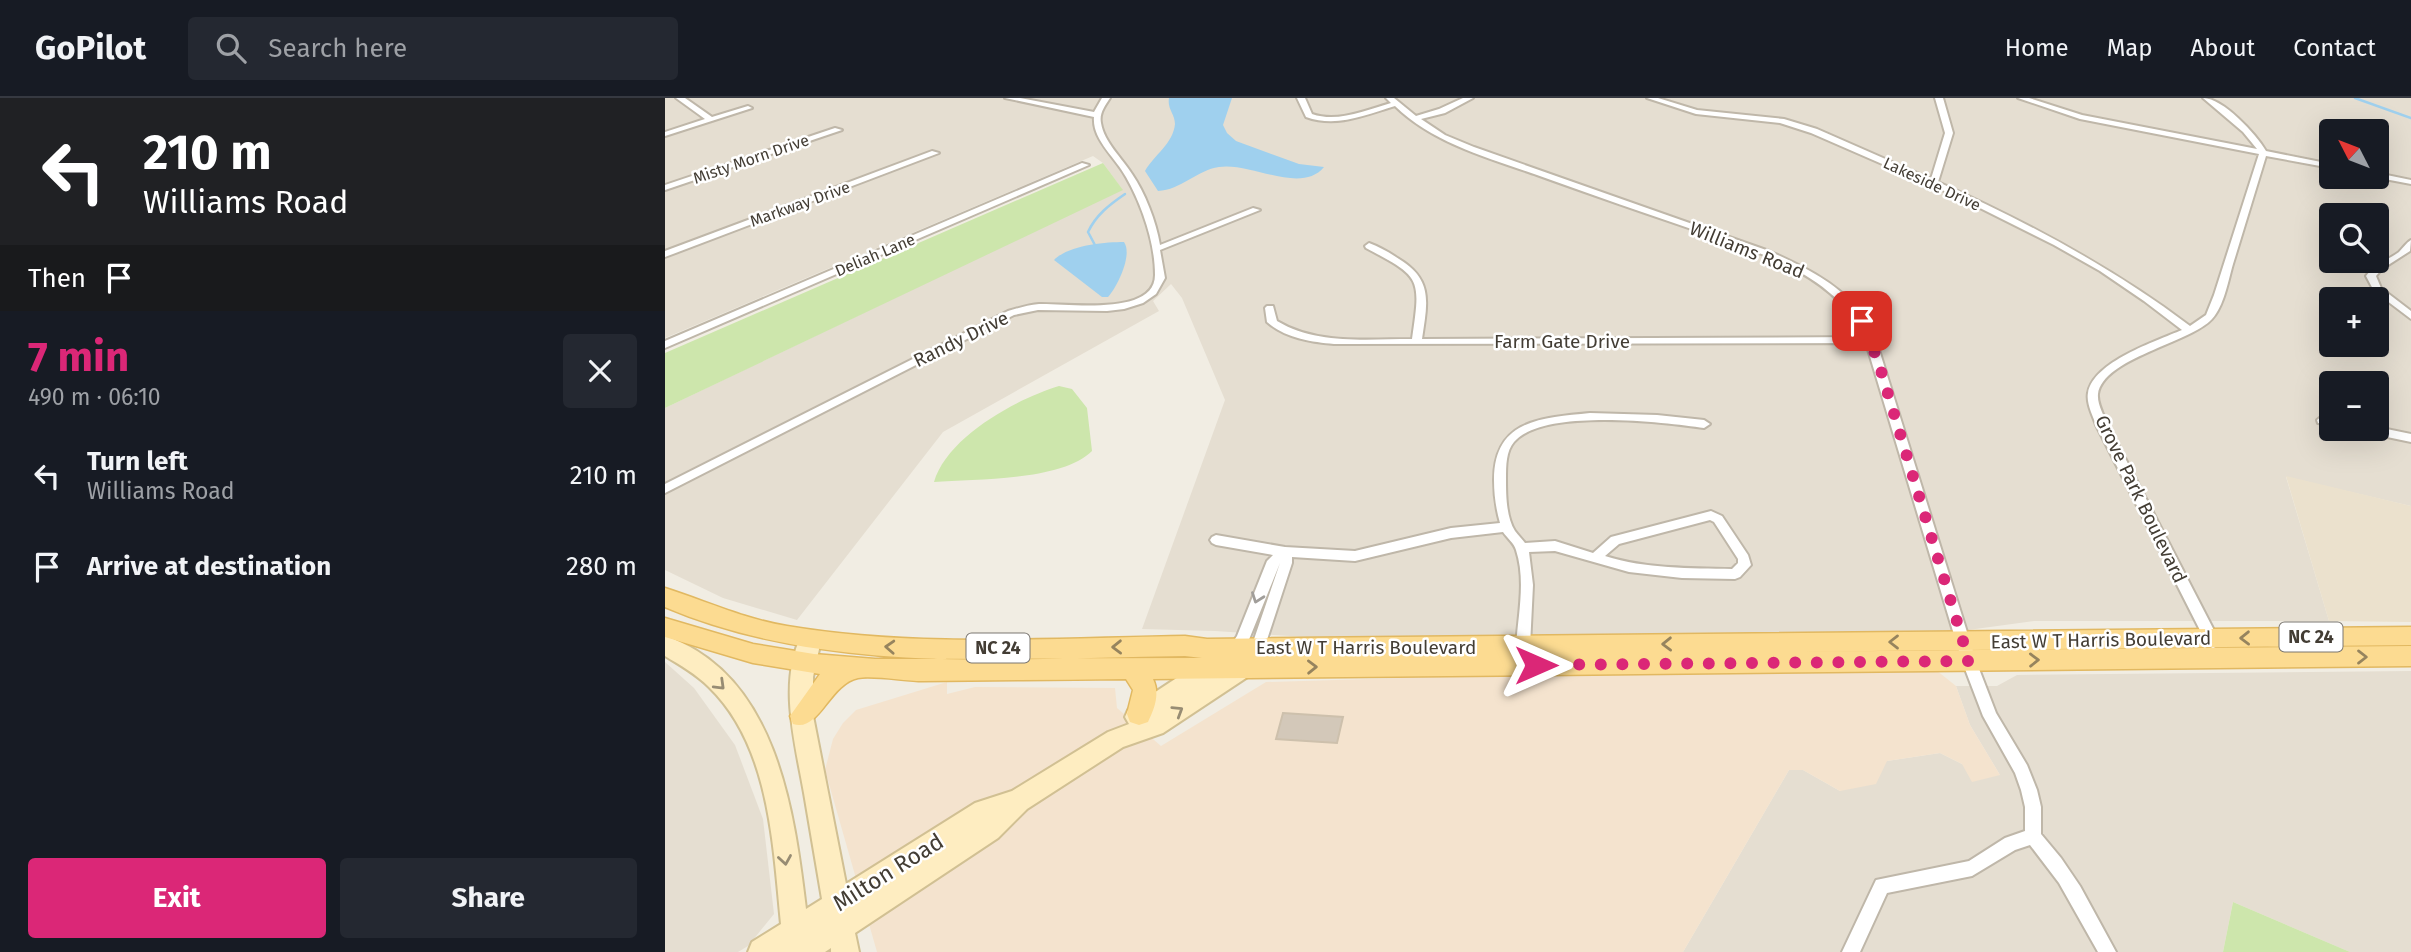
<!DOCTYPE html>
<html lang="en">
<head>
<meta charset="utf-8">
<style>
  body { margin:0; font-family:"Fira Sans",sans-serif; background:#242831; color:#f1f3f6; height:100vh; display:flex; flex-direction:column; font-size:26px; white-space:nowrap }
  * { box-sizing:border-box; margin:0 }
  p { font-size:23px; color:#9ea1a6 }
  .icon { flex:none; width:38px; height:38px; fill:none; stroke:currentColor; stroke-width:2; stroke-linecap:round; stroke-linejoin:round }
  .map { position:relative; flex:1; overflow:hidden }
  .panel { display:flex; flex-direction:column; background:#171b24; width:665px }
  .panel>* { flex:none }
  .hud { background:#202124; color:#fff; overflow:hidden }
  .needle { width:46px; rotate:312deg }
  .tools { position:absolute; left:1654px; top:21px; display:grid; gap:14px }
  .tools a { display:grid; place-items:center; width:70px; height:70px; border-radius:7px; background:#171b24; box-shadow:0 7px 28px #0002; font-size:35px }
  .pin { position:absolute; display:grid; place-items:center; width:60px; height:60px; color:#fff; margin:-30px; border-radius:14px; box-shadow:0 4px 10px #0006 }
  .me { position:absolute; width:77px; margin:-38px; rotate:90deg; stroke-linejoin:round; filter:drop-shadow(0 0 5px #0008) }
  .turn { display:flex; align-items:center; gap:24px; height:147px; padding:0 28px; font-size:32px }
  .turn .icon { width:91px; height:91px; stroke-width:2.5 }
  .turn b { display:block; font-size:49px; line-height:60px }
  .then { display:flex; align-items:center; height:66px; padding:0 28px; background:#0003; gap:14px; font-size:26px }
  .round { display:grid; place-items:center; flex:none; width:74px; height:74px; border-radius:7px; background:#242831 }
  .overview { display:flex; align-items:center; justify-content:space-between; height:119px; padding:0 28px }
  h1 { font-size:42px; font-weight:700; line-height:52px; color:#db2777 }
  .cta { display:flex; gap:14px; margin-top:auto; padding:14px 28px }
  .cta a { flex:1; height:80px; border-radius:7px; background:#db2777; color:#fff; font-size:28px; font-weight:700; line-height:80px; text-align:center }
  .cta a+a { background:#242831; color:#f1f3f6 }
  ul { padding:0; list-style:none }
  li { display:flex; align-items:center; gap:21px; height:91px; padding:0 28px }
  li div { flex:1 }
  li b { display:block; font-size:26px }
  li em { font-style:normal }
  header { display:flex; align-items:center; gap:42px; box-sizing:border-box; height:98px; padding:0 35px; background:#171b24; border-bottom:2px solid #363941 }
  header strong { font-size:33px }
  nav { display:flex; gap:38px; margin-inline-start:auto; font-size:24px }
  .search { width:490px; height:63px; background:#242831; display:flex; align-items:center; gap:18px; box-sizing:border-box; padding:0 24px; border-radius:7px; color:#9ea1a6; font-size:26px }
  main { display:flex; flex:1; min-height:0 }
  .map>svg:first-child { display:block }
</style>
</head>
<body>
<header>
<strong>GoPilot</strong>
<div class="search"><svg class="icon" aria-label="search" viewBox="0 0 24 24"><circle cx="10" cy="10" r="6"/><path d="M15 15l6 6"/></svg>Search here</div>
<nav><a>Home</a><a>Map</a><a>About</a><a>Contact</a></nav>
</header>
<main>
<section class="panel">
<div class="hud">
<div class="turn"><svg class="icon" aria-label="left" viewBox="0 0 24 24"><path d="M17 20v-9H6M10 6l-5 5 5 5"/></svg><div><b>210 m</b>Williams Road</div></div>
<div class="then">Then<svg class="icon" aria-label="arrive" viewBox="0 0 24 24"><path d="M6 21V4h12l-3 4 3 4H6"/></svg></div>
</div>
<div class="overview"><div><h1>7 min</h1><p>490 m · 06:10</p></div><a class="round"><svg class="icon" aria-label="close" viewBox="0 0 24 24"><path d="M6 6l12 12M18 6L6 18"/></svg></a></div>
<ul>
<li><svg class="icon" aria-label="left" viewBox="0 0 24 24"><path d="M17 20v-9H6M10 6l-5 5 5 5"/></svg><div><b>Turn left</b><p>Williams Road</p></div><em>210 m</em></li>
<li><svg class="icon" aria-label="arrive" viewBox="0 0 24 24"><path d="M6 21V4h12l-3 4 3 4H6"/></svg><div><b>Arrive at destination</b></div><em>280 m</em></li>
</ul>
<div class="cta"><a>Exit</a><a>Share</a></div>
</section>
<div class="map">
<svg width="1746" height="854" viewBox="0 0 1746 854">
  <rect width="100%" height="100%" fill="#f1ede3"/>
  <g fill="#e5ded1" fill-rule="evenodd">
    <path d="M0,0h1746v408l-125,-29 43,144h-295l-88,12 -118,1 -522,3 -91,-6 -73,-2 83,-229 -43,-102 -11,-14 -18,17 6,10 -216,121 -146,188 -74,-22 -58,-28v-162l457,-219 -19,-26 -10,-7 -428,182zM1666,33h46v46h-46zM1666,117h46v46h-46zM1666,201h46v46h-46zM1666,285h46v46h-46z"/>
    <polygon points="0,564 29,590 70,647 98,721 109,816 83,848 73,854 0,854"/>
    <polygon points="1746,573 1746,854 1685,854 1568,804 1558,854 1018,854 1124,672 1138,672 1175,693 1222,663 1275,655 1297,666 1335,677 1305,627 1291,588 1332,588 1352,577"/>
  </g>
  <polygon fill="#f4e3ce" points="1266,568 1291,588 1305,627 1335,677 1307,684 1297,666 1275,655 1222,663 1211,686 1175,693 1138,672 1124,672 1018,854 212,854 160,672 168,641 178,625 191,612 282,584 282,596 310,589 450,590 452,610 496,648 601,584 1106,569"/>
  <polygon fill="#ebe1cd" points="1621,378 1746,408 1746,524 1664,523"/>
  <g fill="#cde6ac">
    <polygon points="438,65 458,92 0,310 0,255"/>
    <path d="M394,288l13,3 15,19 5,43c-30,30 -116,28 -158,31 13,-45 82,-83 125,-96z"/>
    <polygon points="1568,804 1685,854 1558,854"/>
  </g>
  <g fill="#9fd0ee">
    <path d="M504,0h63l-9,27 4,8 9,8 63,23 25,3c-23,28 -73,-5 -105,0 -22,3 -38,23 -61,24l-13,-20c9,-16 28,-27 30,-47 0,-10 -8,-15 -6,-26z"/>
    <path d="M459,144c9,13 -7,45 -16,55h-6l-48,-37c15,-15 50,-18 70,-18z"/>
  </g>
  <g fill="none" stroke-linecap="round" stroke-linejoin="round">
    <g stroke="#9fd0ee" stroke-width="2.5">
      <polyline points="1690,0 1746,20"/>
      <path d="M431,149l-8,-15c8,-17 21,-27 37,-38"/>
    </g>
  </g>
  <polygon fill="#d3c8b9" stroke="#cdc0ac" stroke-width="2" points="618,615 678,619 672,645 611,641"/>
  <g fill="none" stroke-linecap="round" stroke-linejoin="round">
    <g stroke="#bfb7a9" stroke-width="4">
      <g id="street">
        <polygon points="11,0 20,0 47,19 83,8 87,10 0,38 0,34 40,21"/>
        <path d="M340,0h15l74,14 8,-14h8c-5,8 -11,15 -9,25 3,19 21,35 31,51 13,19 24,47 28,71l93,-37 7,2 -100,40 5,28 -9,16 -13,9 -19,6 -17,2 -69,-1 -24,5 -349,178v-9l343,-173c10,-3 20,-6 31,-7 26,-1 116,13 116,-29 0,-32 -13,-70 -29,-98 -10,-19 -34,-37 -32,-60z"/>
        <path d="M632,0h8l7,16c26,9 54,-4 79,-11l-5,-5h8l22,18 23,-7 24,-11h10l-28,15 -24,6 24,16 29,12 295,104c31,14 65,30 87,56 8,10 13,22 20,33l100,321 20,52 31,52 10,25 4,17v27l20,24 19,28 36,66h-18l-39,-69 -29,-38 -15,5 -43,26 -85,17 -27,59h-18l34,-72 93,-19 36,-23 20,-7v-24l-4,-17 -6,-17 -32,-57 -21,-55 -96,-318 -532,1c-23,-2 -49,-6 -67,-22l-2,-14 2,-2h6l4,15c40,24 90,18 135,18 9,-62 9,-62 -46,-91l-1,-2 4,-3c11,4 21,10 30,16 35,21 28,45 23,80l442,-2c-28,-61 -102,-84 -161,-104 -55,-19 -111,-38 -166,-58 -49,-17 -104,-32 -142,-69 -30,9 -58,22 -89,11z"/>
        <path d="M982,0h11l39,12 87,9 33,10 114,50 14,-46 -10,-35h8l10,35 -15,49c89,40 174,85 252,144l16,-11 8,-20 45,-141 -179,-35 -62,-21h11l53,17 175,34 -14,-17 -40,-34c20,0 53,36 63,53l65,13v4l-65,-12c-11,36 -22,72 -33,108 -5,17 -9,42 -21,55 -22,24 -109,39 -114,75 -1,10 6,22 10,31l112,217 -2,4 -5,2 -5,-2 -112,-221c-3,-9 -10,-22 -8,-32 5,-31 68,-52 94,-63l-38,-29 -44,-30 -46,-26 -96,-48 -147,-64 -31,-10 -84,-9z"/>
        <polygon points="170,30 177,32 0,92 0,87"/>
        <polygon points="267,53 274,55 0,159 0,153"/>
        <polygon points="417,65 424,67 0,250 0,243"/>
        <polygon points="1712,75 1746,82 1746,86 1709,79 1712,79"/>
        <path d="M1746,142l-1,11 -28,18 -6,7 5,12 30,23v8l-37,-28 -8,-15c9,-13 21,-15 33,-24 4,-4 7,-9 12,-12z"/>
        <path d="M925,315l67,2 47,5 6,4 -6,4c-41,-6 -161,-20 -190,14 -8,9 -8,24 -8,36 0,16 0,39 9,53 3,4 7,8 10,12l30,-2 38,12 18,-16 100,-26 11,5 26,39 3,10 -11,12 -5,2 -53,-1 -53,-6 -74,-21 -26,1 4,33 -3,61 -2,4 -5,2 -5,-2 -2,-4c2,-30 10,-66 0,-96 -2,-7 -9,-12 -13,-18l-52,6 -96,23 -63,-4v6l-30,92 -5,2 -5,-2 -2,-4 30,-88 -32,79c-5,7 -8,13 -17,10l-2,-4 8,-12 30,-75 6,-6 -57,-10 -4,-2 -2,-3 2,-3 4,-2 69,12 70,4 96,-23 49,-5c-4,-14 -6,-28 -6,-43 0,-61 48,-62 96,-67zM1045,422l4,2 24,37v4l-6,6c-42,-1 -86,0 -127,-13l14,-12z"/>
        <polygon points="1657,318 1666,319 1666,327 1653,325 1652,322"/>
        <polygon points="1712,329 1746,336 1746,344 1703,335 1697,331 1712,331"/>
      </g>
    </g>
    <g stroke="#d1c093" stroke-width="4">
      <path id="secondary" d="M145,533l8,3 3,6 -8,37v39l33,168 129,-81 37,-12 96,-59 21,-8 -4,-7 3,-7 79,-52 8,-3 8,3 3,6 -3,6 21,-11 8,3 3,6 -3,6 -89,59 -40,14 -96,62 -29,29 -143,95 4,19h-28v-4l-6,4h-77l4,-10 29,-18c-8,-79 -11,-178 -72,-237 -13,-13 -29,-22 -44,-31v-20c111,38 129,173 141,273l16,-10c-6,-36 -12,-71 -18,-106 -9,-51 -26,-111 -2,-159z"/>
    </g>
    <g stroke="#e1b861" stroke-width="3">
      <path id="primary" d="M0,490c41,13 79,31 122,38 130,22 266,12 398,10l22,3 1204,-12v18l-637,7 637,-6v20l-1258,13c7,15 2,28 -5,43l-9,3 -9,-3 -3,-8 6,-24 -7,-11c-68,1 -136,1 -204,2 -16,0 -50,-6 -64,-3 -29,6 -39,55 -65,46l-3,-8 30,-42 -67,-11 -88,-26v-19l88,26 61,10 61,5 327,-1 -17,-2c-172,2 -358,20 -520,-49z"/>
    </g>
    <use href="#street" fill="#fff" fill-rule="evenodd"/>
    <use href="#secondary" fill="#feedc1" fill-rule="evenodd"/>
    <use href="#primary" fill="#fcdb91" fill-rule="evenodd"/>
  </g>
  <defs><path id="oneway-chevron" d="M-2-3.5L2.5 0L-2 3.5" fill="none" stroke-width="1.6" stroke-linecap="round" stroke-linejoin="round" transform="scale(1.75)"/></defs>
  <use stroke="#a19e9a" href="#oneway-chevron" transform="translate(592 500) rotate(110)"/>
  <g stroke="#96845e">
    <use href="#oneway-chevron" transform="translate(1580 540) rotate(179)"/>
    <use href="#oneway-chevron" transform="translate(1229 544) rotate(180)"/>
    <use href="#oneway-chevron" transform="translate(1002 546) rotate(179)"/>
    <use href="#oneway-chevron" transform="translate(225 549) rotate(-177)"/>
    <use href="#oneway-chevron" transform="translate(452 549) rotate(179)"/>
    <use href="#oneway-chevron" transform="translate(1697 559)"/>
    <use href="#oneway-chevron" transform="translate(1369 562) rotate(-1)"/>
    <use href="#oneway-chevron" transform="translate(647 569) rotate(-1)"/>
  </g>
  <g stroke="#978c73">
    <use href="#oneway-chevron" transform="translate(55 587) rotate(44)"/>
    <use href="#oneway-chevron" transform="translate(513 613) rotate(-32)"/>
    <use href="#oneway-chevron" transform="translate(120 762) rotate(81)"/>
  </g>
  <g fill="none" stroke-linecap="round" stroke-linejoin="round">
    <polyline stroke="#db2777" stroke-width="12" stroke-dasharray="0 21.6" points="871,567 1304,563 1213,263 1197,223"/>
  </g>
  <g text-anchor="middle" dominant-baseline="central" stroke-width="5" stroke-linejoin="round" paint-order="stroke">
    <g font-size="16" fill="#433d34" stroke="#fff">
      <text transform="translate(86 61) rotate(-19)">Misty Morn Drive</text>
      <text transform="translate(1267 86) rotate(25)">Lakeside Drive</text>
      <text transform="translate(135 106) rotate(-20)">Markway Drive</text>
      <text transform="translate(210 157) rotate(-23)">Deliah Lane</text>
    </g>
    <g fill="#fff" stroke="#7b7771" stroke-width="2">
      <rect x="1614.5" y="524.5" width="63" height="29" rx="5"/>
      <rect x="301.5" y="535.5" width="63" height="29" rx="5"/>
    </g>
    <g font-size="18" font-weight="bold" fill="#433d34">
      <text x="1646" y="539">NC 24</text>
      <text x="333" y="550">NC 24</text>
    </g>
    <g font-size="19" fill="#433d34" stroke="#fff">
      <text transform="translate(1082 152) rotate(22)">Williams Road</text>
      <text transform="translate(296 241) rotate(-26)">Randy Drive</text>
      <text x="897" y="243">Farm Gate Drive</text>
      <text transform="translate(1476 401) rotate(64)">Grove Park Boulevard</text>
      <text transform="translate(1436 542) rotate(-1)">East W T Harris Boulevard</text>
      <text x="701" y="549">East W T Harris Boulevard</text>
    </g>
    <g font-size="23" fill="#433d34" stroke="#fff">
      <text transform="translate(223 774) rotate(-32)">Milton Road</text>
    </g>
  </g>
</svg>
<div class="tools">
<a><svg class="needle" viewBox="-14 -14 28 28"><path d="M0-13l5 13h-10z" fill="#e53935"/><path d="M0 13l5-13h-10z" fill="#9ea1a6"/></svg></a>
<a><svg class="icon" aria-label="search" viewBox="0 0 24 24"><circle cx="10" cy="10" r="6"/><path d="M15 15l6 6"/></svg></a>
<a>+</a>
<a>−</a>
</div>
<div class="pin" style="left:1197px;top:223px;background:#d93025"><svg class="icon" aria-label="arrive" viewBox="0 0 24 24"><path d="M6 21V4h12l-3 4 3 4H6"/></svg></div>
<svg class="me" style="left:871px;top:567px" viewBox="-20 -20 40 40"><path d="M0-17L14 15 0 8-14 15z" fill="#db2777" stroke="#fff" stroke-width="4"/></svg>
</div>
</main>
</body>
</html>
